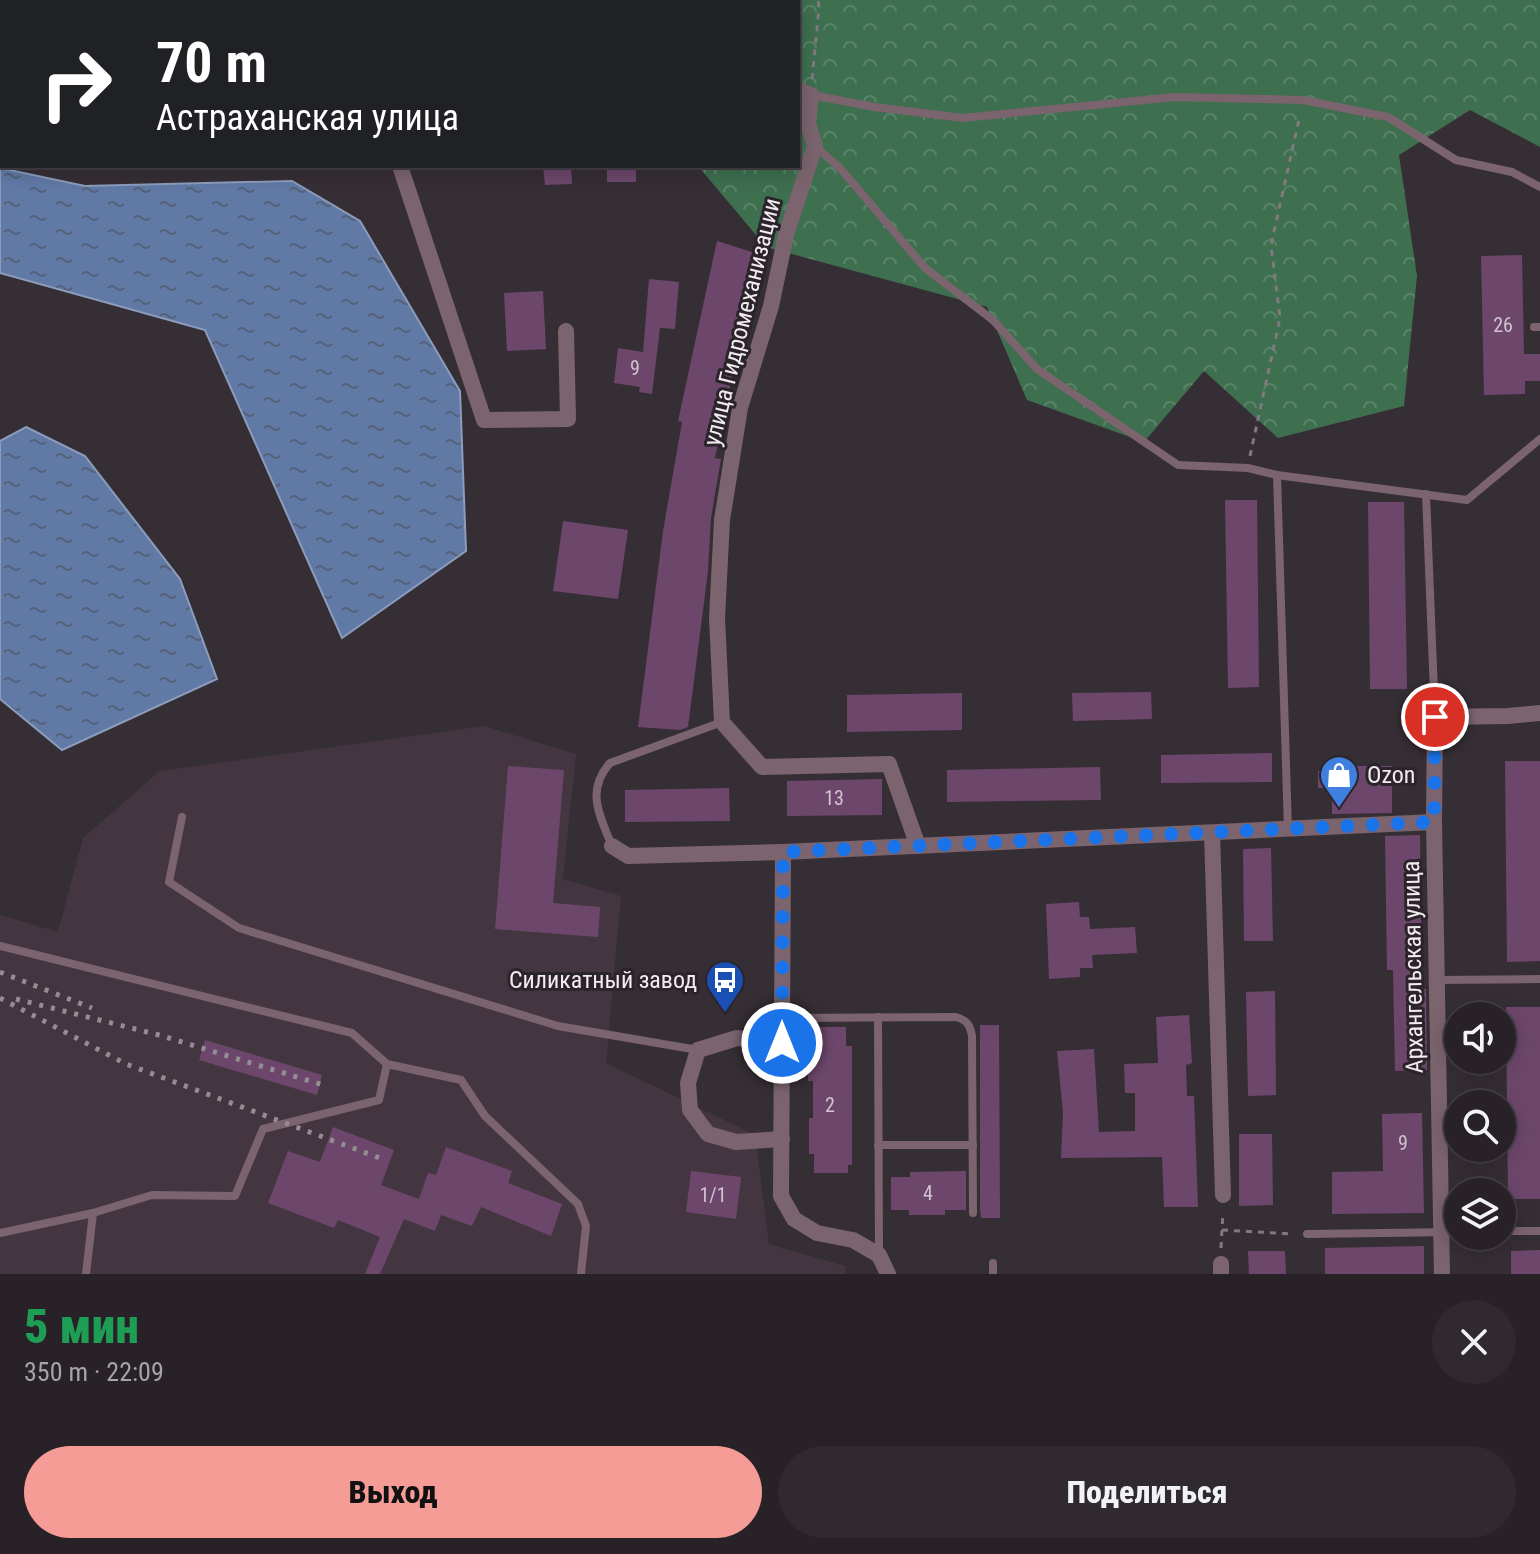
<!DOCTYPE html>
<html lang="ru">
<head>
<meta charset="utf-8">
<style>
  body { margin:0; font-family:"Roboto Condensed",sans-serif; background:#302a30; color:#f1f3f6; height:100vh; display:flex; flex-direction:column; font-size:30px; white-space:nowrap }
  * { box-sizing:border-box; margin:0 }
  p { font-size:26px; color:#a5a4a8 }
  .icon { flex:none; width:44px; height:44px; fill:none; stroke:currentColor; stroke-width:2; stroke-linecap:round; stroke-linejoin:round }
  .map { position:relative; height:1274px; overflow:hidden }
  .side { display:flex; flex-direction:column; background:#282228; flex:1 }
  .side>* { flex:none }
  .guide { position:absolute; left:0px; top:0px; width:800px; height:168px; box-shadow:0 4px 20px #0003,0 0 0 2px #443f45; background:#202124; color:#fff; overflow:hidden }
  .tools { position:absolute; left:1444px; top:1002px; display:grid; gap:16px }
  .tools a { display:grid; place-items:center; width:72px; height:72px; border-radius:50%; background:#282228; box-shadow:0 4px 20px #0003,0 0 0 2px #443f45; font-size:40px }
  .pin { position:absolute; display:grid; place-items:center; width:68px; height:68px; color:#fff; margin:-34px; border:4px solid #fff; border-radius:50%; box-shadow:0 2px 8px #0007 }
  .me { position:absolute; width:88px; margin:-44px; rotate:0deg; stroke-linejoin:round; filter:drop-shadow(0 0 6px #0008) }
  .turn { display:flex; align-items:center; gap:28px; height:168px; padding:0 24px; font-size:36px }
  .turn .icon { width:104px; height:104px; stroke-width:2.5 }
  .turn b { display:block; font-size:56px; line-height:68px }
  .round { display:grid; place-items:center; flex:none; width:84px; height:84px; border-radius:42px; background:#302a30 }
  .overview { display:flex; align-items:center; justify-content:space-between; height:136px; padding:0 24px }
  h1 { font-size:48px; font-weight:800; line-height:60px; color:#1e9e55 }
  .action { display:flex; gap:16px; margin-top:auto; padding:16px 24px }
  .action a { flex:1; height:92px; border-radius:48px; background:#f59c96; color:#111; font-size:32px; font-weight:800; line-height:92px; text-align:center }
  .action a+a { background:#302a30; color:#f1f3f6 }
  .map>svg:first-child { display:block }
</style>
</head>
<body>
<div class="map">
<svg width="1540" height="1274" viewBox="0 0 1540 1274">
  <defs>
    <pattern id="forest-crowns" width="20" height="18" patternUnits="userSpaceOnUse" patternTransform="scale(2)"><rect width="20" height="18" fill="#3e6f4f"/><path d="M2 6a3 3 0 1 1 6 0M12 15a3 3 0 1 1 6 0" fill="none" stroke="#5a8469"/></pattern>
    <pattern id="water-ripples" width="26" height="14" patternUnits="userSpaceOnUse" patternTransform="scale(2)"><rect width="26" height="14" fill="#6079a5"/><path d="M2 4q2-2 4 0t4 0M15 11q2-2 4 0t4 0" fill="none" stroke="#56627b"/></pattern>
  </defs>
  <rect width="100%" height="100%" fill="#362e35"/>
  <polygon fill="#433641" points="484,726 576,754 563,879 621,896 606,1063 755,1135 769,1244 845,1266 846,1274 0,1274 0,915 58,932 83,838 160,771"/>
  <polygon fill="url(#forest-crowns)" points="0,0 1540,0 1540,147 1470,110 1399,155 1417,276 1404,406 1278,438 1204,371 1144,442 1027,400 987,307 766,247 698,166 798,166 798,2 2,2 2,129 0,129"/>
  <g fill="url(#water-ripples)" stroke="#8c9cbc" stroke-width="2">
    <polygon points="0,168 85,186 292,181 360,221 460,391 466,551 342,638 205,330 0,273"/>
    <polygon points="26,427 85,456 180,579 217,679 62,750 0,699 0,441"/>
  </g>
  <g fill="#6d476b">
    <polygon points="543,166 571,166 572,184 545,185"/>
    <rect x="607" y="166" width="29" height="16"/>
    <polygon points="717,241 758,254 715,458 721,459 711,518 708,571 688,727 680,730 638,727 663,531 682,422 678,421"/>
    <polygon points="1522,255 1524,354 1540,354 1540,381 1525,381 1525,394 1484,395 1481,256"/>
    <polygon points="649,279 679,282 675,329 660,328 652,394 639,392 640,387 614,383 618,348 643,352"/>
    <polygon points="543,291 546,349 507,351 504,293"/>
    <polygon points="1225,500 1257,500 1259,687 1228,688"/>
    <polygon points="1368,502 1404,502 1407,689 1370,689"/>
    <polygon points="563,521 628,530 618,599 553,591"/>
    <polygon points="1151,692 1152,719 1073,721 1072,693"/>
    <polygon points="962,693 962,730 847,732 847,695"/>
    <polygon points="1272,753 1272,782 1161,783 1161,755"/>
    <polygon points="1505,761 1540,761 1540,961 1507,962"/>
    <polygon points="508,766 564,770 553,903 600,907 598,937 495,929"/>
    <polygon points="1332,766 1392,766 1392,813 1332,814 1332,788 1318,788 1318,771 1332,771"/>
    <polygon points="1100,767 1101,800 947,802 947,770"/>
    <polygon points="882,779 882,815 787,816 787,781"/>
    <polygon points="729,788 730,821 625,822 625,790"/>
    <polygon points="1420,835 1422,989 1426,989 1427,1070 1395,1071 1393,970 1387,970 1385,836"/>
    <polygon points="1271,848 1273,941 1244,941 1243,849"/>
    <polygon points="1079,902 1080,917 1089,917 1090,929 1135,927 1137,953 1092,955 1093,968 1080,968 1080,977 1049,979 1046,904"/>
    <polygon points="1275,991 1276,1095 1248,1096 1246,992"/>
    <polygon points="1506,1007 1540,1007 1540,1199 1508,1199"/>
    <polygon points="1189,1015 1192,1063 1186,1065 1187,1096 1194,1096 1198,1207 1164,1207 1162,1157 1061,1158 1063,1113 1057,1051 1094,1049 1099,1132 1135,1131 1135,1093 1125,1093 1124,1064 1158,1063 1156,1017"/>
    <polygon points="980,1025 999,1025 1000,1218 981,1218 980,1210"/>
    <polygon points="813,1027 846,1027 846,1046 852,1046 852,1165 848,1165 848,1173 814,1173 814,1154 809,1154 809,1118 813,1118 813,1081 808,1081 808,1045 813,1045"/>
    <polygon points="205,1040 322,1075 317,1095 199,1060"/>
    <polygon points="1422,1113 1424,1213 1332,1214 1332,1172 1383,1171 1382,1114"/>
    <polygon points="333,1127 394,1150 381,1185 419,1199 428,1173 436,1175 446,1147 512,1171 508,1183 562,1204 551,1236 481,1207 472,1226 441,1215 435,1231 404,1219 380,1274 365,1274 380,1237 338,1220 334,1228 268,1203 288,1151 320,1162"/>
    <polygon points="1239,1134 1272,1134 1273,1205 1239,1206"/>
    <polygon points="691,1171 741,1177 736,1219 686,1212"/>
    <polygon points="966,1171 966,1210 945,1210 945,1215 909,1215 909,1210 891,1210 891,1177 910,1177 910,1172"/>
    <polygon points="1424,1246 1424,1274 1325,1274 1325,1248"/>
    <polygon points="1540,1250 1540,1274 1511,1274 1511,1251"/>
    <polygon points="1248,1251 1285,1251 1286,1274 1249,1274"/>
  </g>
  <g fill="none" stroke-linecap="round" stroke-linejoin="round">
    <g stroke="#817980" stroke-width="3" stroke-dasharray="6 6" stroke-linecap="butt">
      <polyline points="259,0 259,2"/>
      <polyline points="493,0 493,2"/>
      <polyline points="449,2 451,0"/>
      <polyline points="812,79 819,8 818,0"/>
      <polyline points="0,105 2,105"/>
      <polyline points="1250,456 1280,318 1271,245 1300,115"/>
      <polyline points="1222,1230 1294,1234"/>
      <polyline points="1221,1248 1223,1212"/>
    </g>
    <g stroke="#7b646e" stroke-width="8">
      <polyline points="812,95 874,107 963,118 1175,97 1303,100 1388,117 1456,160 1512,172 1540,187"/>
      <polyline points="815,146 840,168 925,268 993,320 1037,369 1178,465 1248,468 1277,475 1467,500 1540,439"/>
      <polyline points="1534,327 1540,327"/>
      <polyline points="1277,475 1288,829"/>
      <polyline points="1426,494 1435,717"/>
      <polyline points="182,817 169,882 239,928 558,1026 698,1050"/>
      <path d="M612,846c-12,-30 -27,-55 -2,-83l112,-41"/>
      <polyline points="0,946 352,1033 387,1064 461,1080 485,1116 578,1204 586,1226 581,1274"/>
      <polyline points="1437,980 1540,979"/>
      <polyline points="878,1017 879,1254"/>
      <path d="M782,1018l174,-1c11,3 14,8 16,19l1,177"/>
      <polyline points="878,1145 973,1145"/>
      <polyline points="1502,1231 1540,1231"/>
      <polyline points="0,1233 93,1213"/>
      <polyline points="1307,1234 1458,1232"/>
      <polyline points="993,1263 993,1274"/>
      <polyline points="86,1274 93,1213 152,1195 235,1196 263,1129 379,1100 387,1064"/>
    </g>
    <g stroke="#7b646e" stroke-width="16">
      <polyline points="798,90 811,95 808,123 815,146 786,235 771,306 740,408 722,520 717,618 722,722 762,767 889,764 918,846"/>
      <polyline points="400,166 484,420 568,419 566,331"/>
      <polyline points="1212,833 1223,1195"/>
      <polyline points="612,846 628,856 783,852 1434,822"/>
      <polyline points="783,852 781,1196 794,1219 817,1233 853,1240 879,1255 888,1274"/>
      <polyline points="782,1139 736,1142 708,1134 690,1110 688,1083 698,1050 737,1038 782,1043"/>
      <polyline points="1221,1274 1221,1264"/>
      <polyline points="1442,1274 1434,822 1435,717 1508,716 1540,713"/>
    </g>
    <g stroke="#948d93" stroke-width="5" stroke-dasharray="4 8" stroke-linecap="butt">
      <polyline points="0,972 92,1008"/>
      <polyline points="0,998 126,1064 385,1160"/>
      <polyline points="16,999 159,1035 323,1085"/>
    </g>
  </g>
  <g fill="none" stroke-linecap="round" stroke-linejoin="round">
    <polyline stroke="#1a73e8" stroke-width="14" stroke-dasharray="0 25.2" points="782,1043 783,852 1434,822 1435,717"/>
  </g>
  <defs>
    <g id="shop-pin" transform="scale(2)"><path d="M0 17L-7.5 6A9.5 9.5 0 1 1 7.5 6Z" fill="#3f7fe0" stroke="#2c242b"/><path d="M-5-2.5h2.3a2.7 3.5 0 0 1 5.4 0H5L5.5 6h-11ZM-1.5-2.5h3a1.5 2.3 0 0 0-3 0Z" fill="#fff"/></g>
    <g id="bus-pin" transform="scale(2)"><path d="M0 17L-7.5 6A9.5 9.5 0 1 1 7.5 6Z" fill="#1a4fb4" stroke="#2c242b"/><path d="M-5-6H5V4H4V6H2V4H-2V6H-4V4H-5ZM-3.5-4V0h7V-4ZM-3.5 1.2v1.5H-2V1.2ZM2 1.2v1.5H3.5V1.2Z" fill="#fff"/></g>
  </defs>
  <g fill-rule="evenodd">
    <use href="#shop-pin" x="1339" y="775"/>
    <use href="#bus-pin" x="725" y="980"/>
  </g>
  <g text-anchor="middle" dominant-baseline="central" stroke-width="6" stroke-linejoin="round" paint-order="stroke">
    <g font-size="20" fill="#d1c3d0">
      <text x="1503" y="325">26</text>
      <text x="635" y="368">9</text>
      <text x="834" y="798">13</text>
      <text x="830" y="1105">2</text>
      <text x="1403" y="1143">9</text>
      <text x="928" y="1193">4</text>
      <text x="713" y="1195">1/1</text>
    </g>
    <g font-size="24" fill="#f2ecf1" stroke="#2c242b">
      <text transform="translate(742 322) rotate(-76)">улица Гидромеханизации</text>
      <text transform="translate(1413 967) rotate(-91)">Архангельская улица</text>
    </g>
    <g font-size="24" fill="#f2ecf1" stroke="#2c242b" text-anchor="start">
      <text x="1367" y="775">Ozon</text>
      <text x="697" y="980" text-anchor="end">Силикатный завод</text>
    </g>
  </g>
</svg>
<div class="tools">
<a><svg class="icon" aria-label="sound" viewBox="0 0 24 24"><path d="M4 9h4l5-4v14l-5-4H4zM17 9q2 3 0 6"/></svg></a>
<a><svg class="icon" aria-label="search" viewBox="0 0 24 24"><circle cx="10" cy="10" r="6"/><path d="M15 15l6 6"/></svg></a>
<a><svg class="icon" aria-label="layers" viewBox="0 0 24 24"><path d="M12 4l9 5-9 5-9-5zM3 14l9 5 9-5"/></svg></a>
</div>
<div class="pin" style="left:1435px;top:717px;background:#d93025"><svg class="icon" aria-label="arrive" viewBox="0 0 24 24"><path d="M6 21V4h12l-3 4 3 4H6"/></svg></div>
<svg class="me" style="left:782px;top:1043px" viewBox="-20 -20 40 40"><circle r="17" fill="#1a73e8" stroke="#fff" stroke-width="3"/><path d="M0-11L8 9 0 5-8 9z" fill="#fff"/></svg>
<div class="guide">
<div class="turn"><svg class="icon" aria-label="right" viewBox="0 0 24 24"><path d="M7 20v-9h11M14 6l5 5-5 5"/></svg><div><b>70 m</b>Астраханская улица</div></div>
</div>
</div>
<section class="side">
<div class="overview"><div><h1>5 мин</h1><p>350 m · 22:09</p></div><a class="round"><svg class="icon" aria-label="close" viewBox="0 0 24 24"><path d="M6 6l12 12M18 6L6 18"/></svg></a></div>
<div class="action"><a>Выход</a><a>Поделиться</a></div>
</section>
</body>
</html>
